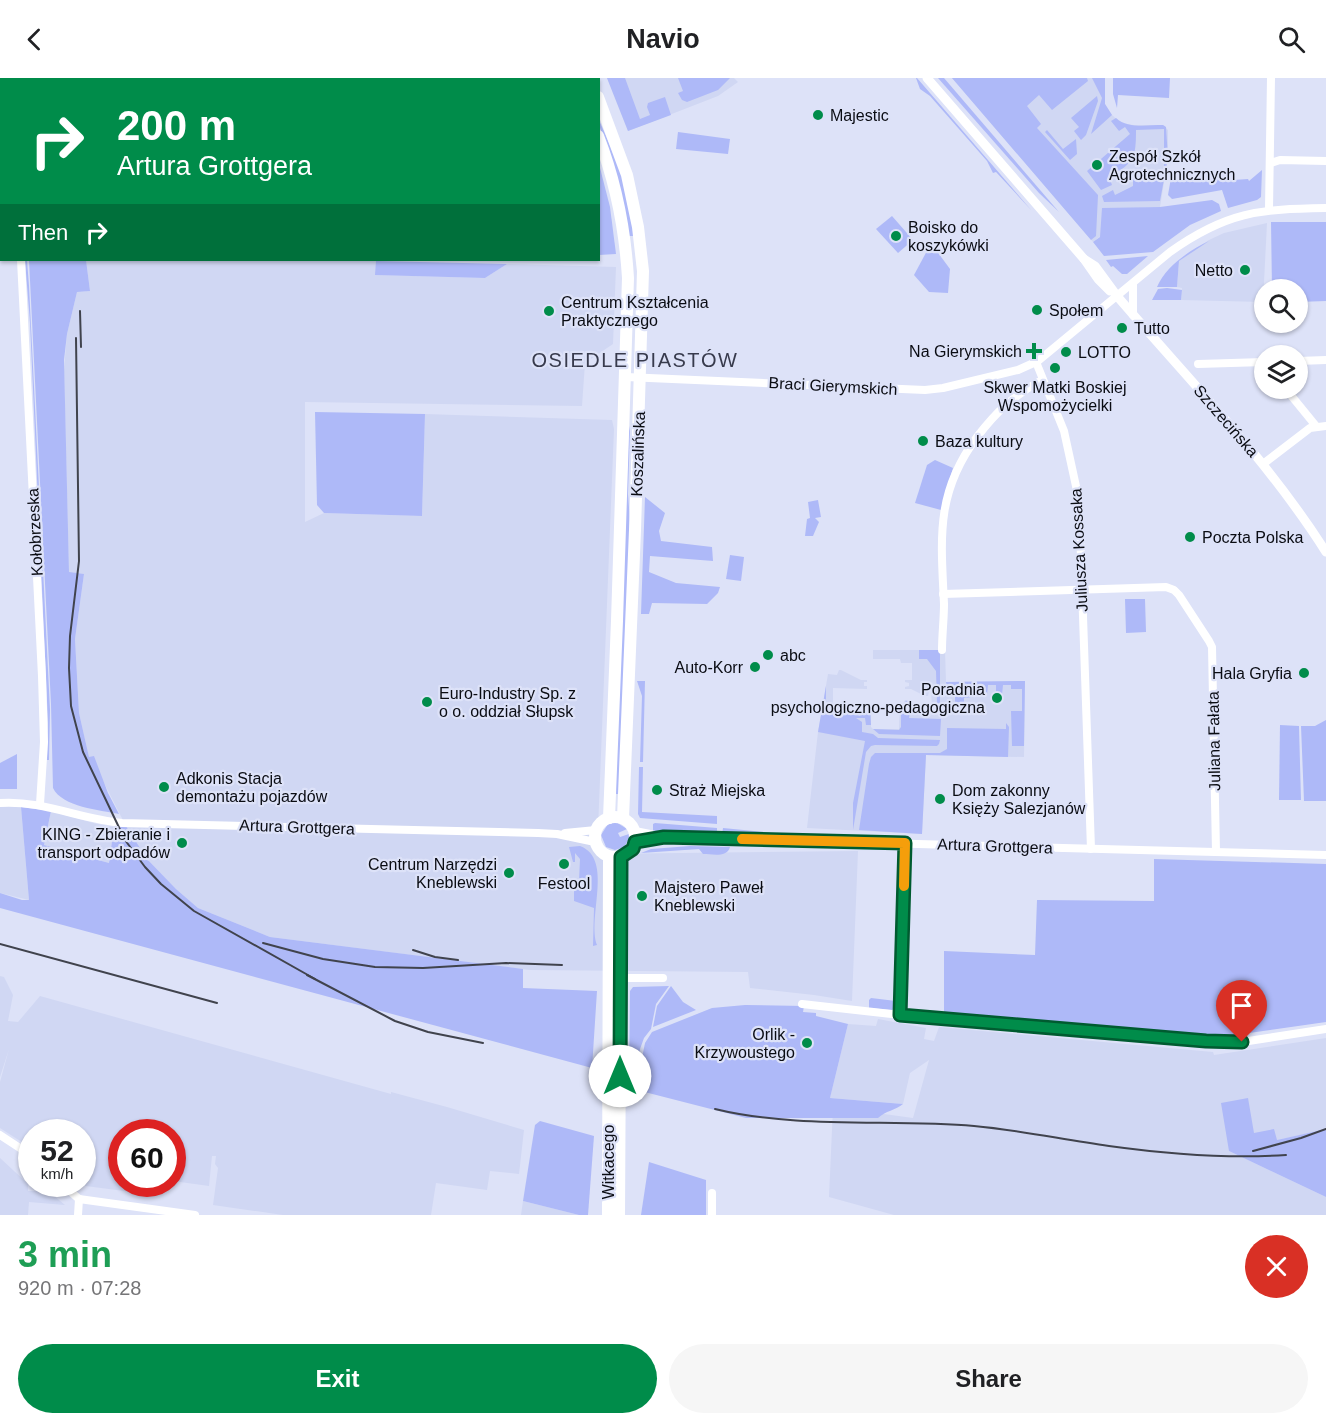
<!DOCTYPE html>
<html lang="en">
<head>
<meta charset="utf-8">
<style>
  body { margin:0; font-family:Helvetica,sans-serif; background:#f6f6f6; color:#202124; height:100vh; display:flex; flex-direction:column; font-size:22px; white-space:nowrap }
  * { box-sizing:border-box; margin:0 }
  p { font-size:20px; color:#757577 }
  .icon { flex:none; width:33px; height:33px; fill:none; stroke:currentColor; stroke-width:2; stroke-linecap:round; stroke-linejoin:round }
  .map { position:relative; height:1137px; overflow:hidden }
  .side { display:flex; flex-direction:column; background:#fff; flex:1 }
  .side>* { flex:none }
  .hud { position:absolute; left:0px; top:0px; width:600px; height:183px; box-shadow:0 2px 4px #0004; background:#008c4a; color:#fff; overflow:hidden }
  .controls { position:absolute; left:1254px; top:201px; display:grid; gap:12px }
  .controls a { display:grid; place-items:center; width:54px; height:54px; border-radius:50%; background:#fff; box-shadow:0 2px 4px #0004; font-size:30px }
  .speed { position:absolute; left:18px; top:1041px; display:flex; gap:12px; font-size:30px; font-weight:700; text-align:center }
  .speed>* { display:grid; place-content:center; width:78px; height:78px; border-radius:50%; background:#fff; box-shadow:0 2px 4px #0004; line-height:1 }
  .speed small { font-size:15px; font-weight:400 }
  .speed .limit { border:9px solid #d22; background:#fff; color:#111 }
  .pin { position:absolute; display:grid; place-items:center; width:51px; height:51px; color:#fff; margin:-62px -26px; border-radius:50% 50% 50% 0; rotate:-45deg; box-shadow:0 0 6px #0007 }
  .pin .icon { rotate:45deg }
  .me { position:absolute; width:66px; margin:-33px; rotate:0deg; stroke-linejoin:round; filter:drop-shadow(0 0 4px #0008) }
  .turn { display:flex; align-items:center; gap:21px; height:126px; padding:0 18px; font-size:27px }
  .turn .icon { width:78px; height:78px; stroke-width:2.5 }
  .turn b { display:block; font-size:42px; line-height:51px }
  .then { display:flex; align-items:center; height:57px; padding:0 18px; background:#0003; gap:12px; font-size:22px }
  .round { display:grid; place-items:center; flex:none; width:63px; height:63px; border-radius:32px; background:#f6f6f6 }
  .summary { display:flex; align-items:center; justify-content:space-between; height:102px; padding:0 18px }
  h1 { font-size:36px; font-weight:600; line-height:45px; color:#1e9e55 }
  .primary-button { display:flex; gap:12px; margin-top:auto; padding:12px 18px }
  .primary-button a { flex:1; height:69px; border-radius:36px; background:#008c4a; color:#fff; font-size:24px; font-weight:600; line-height:69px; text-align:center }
  .primary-button a+a { background:#f6f6f6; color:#202124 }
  header { display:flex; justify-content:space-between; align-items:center; height:78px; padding:0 18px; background:#fff; font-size:27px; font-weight:600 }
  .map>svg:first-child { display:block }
</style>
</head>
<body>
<header><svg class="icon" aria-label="back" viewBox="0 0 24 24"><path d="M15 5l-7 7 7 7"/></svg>Navio<svg class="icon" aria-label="search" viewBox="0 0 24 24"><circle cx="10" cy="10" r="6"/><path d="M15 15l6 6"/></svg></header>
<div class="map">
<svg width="1326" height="1137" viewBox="0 0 1326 1137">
  <rect width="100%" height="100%" fill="#dde2f8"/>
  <g fill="#d0d7f3">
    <polygon points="80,0 496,0 496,1 80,2"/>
    <polygon points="607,0 734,0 738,4 718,18 628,53"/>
    <polygon points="952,0 1105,0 1105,26 1112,37 1121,45 1133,47 1163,47 1168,52 1168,80 1160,129 1136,130 1093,164"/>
    <polygon points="1267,145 1263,224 1181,222 1182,210 1177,209 1179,183 1209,162 1224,155"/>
    <polygon points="86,182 376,182 376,197 485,200 507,186 616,189 613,266 585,285 582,328 305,324 305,444 324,435 422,438 425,336 612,342 614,351 597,776 858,773 852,923 814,917 750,910 748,894 530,892 270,859 198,830 176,811 147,781 129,754 100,697 89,679 79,635 75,561 84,496 69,495 64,292 67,256 77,214 90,213"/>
    <polygon points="873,572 945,572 946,604 1025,603 1024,679 926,677 922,756 807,750 818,654 828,596 837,597 839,592 841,592 861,602 867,602 867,604 864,604 864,608 867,608 867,611 833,610 833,627 836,628 837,633 856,633 859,637 860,628 871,628 871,649 873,651 899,651 900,623 903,626 905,622 908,622 923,629 932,628 931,613 929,613 928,618 925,618 911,611 905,611 905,609 909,608 909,605 905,604 905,602 912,602 912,585 901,585 900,581 873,581"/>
    <polygon points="8,728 21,729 29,822 0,815 0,729"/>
    <polygon points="51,733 97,746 114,749 109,785 44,767"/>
    <polygon points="0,898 4,899 13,917 8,943 18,944 40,918 391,1016 391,1014 447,1029 524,1052 519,1096 490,1093 487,1112 436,1105 431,1137 283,1137 213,1127 218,1090 215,1086 216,1078 212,1078 209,1108 173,1103 172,1054 122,1054 122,1106 133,1106 132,1114 70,1106 82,1106 82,1054 32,1054 31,1070 0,1050 0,1004 9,971 0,999"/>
    <polygon points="878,941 926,950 924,961 934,963 939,949 1213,974 1214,977 1326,960 1326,1051 1229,1073 1326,1119 1326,1137 894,1137 829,1119 833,1029 913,1040 929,982 910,995 903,1026 830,1020 848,946 876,948"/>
    <polygon points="0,1080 28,1106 28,1113 48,1113 65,1127 29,1124 28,1137 0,1137"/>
    <polygon points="523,1123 579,1137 521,1137"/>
  </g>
  <g fill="#aeb9f8">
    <polygon points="607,0 625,0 640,41 650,37 647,29 648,25 665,19 671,37 628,53"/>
    <polygon points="678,0 730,0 718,12 687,24 682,22 678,15 683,13"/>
    <polygon points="916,0 917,0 1032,133 996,94 993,95 987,83 930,18 920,11"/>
    <polygon points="938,0 944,0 1059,134 1039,115"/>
    <polygon points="952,0 1087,0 1088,3 1052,32 1039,17 1027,28 1041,46 1037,50 1098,117 1096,158 1091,162"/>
    <polygon points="1092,0 1105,0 1105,26 1112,37 1091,56 1102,20"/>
    <polygon points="1113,0 1170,0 1169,20 1118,17 1117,30 1113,16"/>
    <polygon points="1097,18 1098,23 1086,57 1081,62 1074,53 1079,49 1071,40"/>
    <polygon points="598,40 623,96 636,158 629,158 611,81 599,47"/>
    <path d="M1116,40c12,11 31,7 47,7l3,2 2,31 -8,43 -56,1 -2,-6 11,-6 2,5 18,-9v-6l6,-9h25v-42l-28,1c0,28 -2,33 -27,47l3,8 -11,5 -14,-19 43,-37 -5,-7 -6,4 -8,-10z"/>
    <polygon points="1047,52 1063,71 1076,61 1077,76 1070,82 1045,54"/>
    <polygon points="678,54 730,61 728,76 676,71"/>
    <polygon points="599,86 610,129 616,176 599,177"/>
    <polygon points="1262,92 1261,119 1257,122 1228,130 1222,112 1172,121 1168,117 1172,94 1234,94 1234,102 1248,101 1249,103"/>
    <polygon points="1212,122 1219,126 1221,133 1190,147 1153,174 1104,178 1093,164 1100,159 1102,130 1160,129"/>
    <polygon points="892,138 913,162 898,175 876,151"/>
    <polygon points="1271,144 1326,144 1326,223 1298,224 1298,212 1272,211"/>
    <path d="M1209,163l-30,20 -2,26h-20c9,-21 33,-37 52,-46z"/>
    <polygon points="928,171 936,172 950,191 948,215 929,214 914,197"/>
    <polygon points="1148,178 1127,196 1122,196 1113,188 1111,189 1106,182"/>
    <polygon points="25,182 27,182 29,208 50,632 49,682 47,682 48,645 30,245"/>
    <path d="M29,182h57l4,31 -13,1 -10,42 -3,26 5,212 15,2 -9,65 4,74 10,44 5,-1 14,37 11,21c-19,-4 -57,-7 -66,-26l-2,-84z"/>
    <polygon points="376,183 507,186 485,200 375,197"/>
    <polygon points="1167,210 1182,212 1181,222 1152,222 1158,211"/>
    <polygon points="315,334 425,336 422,438 324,435 317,427"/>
    <polygon points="629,348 630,353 628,416 631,456 620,716 613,716"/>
    <polygon points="935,382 953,390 941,432 915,425 927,387"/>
    <polygon points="645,419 665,435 659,453 661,463 712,469 713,483 650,478 649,494 676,505 720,509 718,515 707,526 652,525 649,536 641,536"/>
    <polygon points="818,422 821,439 815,440 819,444 813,458 805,458 807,441 810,440 808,424"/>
    <polygon points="730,477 744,479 741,503 726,501"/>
    <polygon points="1125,521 1145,521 1146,554 1126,555"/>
    <polygon points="919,572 940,572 940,626 939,627 937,625 936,593 927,581 919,581"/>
    <polygon points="637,603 645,603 643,684 640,684 642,618"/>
    <polygon points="1025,603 1024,668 1012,668 1011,633 1022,633 1022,611 1011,611 1011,607 1003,607 1002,617 996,617 996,607 988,607 987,617 982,617 982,613 978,613 973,619 964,620 964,628 955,628 955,610 946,609 946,604"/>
    <polygon points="826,608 826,634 832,634 833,629 836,629 836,634 856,634 859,638 861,637 861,629 870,629 871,647 866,647 865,640 856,640 862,644 862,654 873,656 878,660 940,662 939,666 937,668 875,667 871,668 866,674 853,752 853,725 865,663 818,654"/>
    <polygon points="906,623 912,624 909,640 941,641 940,658 879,656 873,651 899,652 901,649 901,626 904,626"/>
    <polygon points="1326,642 1326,723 1304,723 1301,648 1315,648"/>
    <polygon points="1006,645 1009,649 1008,679 926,677 922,756 859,752 869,686 871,679 875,675 940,675 947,671 947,650 1006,651"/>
    <polygon points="1280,647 1299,648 1301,722 1279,722"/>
    <polygon points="17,676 17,711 0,711 0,685"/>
    <polygon points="639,689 643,689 642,734 717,738 717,746 640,740 638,736"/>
    <polygon points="21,729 51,733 44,767 109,785 114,749 126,748 147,781 176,811 198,830 270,859 523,891 523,910 597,913 592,990 0,830 0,815 22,822 29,822"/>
    <polygon points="616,744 627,751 618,755 620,759 629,756 629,761 624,769 615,772 606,769 601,757 608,746"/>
    <polygon points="655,745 717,750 717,757 653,753 653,746"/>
    <polygon points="723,750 793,757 722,757"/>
    <path d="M580,768c34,13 7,71 17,99l-4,1 1,-38 -20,-7v-20h5l1,-22 -5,-6v9h-2l-4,-15z"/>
    <path d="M690,768l40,1c-3,11 -18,7 -27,7l-4,-5 -58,4 10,-4z"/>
    <polygon points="1154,781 1326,786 1326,944 1214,960 944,939 944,873 1035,877 1037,822 1154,823"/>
    <polygon points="669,908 656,926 651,951 644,960 640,971 636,996 629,1007 630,913 633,909"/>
    <polygon points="671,908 683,924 696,932 653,949 657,928"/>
    <polygon points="871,920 896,923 896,929 892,932 869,930 869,922"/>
    <path d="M745,927l59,1 -1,6 13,1v3l32,8 -18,74 73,6c-7,6 -18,7 -25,14h-132l-117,-30 9,-11 7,-34 7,-11 60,-24z"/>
    <polygon points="1248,1020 1254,1055 1274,1051 1277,1062 1326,1051 1326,1119 1229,1073 1221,1025"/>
    <polygon points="540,1043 594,1058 588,1137 579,1137 523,1123 535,1047"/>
    <polygon points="649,1084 706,1102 706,1137 641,1137"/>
  </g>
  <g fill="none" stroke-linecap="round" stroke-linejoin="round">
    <g stroke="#fff" stroke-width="8">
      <polyline points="16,2 16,0"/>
      <polyline points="1271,85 1280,82 1326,83"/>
      <polyline points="1269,131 1271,0"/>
      <polyline points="21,182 42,598 44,664 40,726"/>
      <polyline points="1133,206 1133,237"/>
      <polyline points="1298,283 1326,282"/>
      <polyline points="1036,284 1064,353 1079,422 1091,771"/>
      <polyline points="1198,286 1264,284"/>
      <path d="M626,299l299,13 18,-2 75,-18 20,-9 132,-109c56,-40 89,-43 156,-44"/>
      <polyline points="1285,310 1316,348"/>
      <polyline points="1263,386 1310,350 1326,348"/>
      <polyline points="943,516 1166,509 1174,512 1179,517 1209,563 1212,569 1216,774"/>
      <path d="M942,572c0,-15 2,-31 2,-46 -3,-65 -9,-111 33,-167 19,-25 37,-42 65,-57"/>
      <path d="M0,725c42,-3 80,16 122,20l416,10 19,1 38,8"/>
      <polyline points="635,753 660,758"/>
      <polyline points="565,755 596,752"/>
      <polyline points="635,764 664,759 695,760 1326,777"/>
      <polyline points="620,900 663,900"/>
      <polyline points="802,926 936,941 1227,965 1242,964 1326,951"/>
      <polyline points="900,937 905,765"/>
      <polyline points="0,1057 32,1078"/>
      <polyline points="62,1106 79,1121"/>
      <polyline points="79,1121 195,1137"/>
      <polyline points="78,1137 79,1121"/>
      <polyline points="712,1137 712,1115"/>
    </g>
    <g stroke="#fff" stroke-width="9">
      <polyline points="927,0 1084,181 1098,201 1110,213"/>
      <path d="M1084,181l11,7 22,30c72,84 150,163 209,256"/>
    </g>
    <g stroke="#fff" stroke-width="12">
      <polyline points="576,0 576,2"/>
      <polyline points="592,0 592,2"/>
      <polyline points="598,19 627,97 638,149 643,193 635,452 623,740"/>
      <path d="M598,58c18,46 27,93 30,142l-11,343 -8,197"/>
      <circle cx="615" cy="759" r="20"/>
      <polyline points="608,1137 609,779"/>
      <polyline points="619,1137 621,779"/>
    </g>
    <g stroke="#40434d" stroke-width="2">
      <polyline points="80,233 81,269"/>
      <polyline points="76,260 79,483 70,558 69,590 71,628 83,674 125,762 145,789 161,806 194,833 315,901"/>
      <polyline points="263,865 323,881 375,889 423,890 506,885 562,887"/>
      <polyline points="0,866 217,925"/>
      <polyline points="413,872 435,879 458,882"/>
      <polyline points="307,897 395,943 428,954 483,965"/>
      <path d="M715,1031c82,20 174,10 259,17 46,4 90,14 135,20 58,8 119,13 177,9"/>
      <polyline points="1253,1073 1301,1060 1326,1051"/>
    </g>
  </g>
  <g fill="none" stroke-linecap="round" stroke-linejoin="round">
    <g stroke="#005b30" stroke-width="15">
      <polyline id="route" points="620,998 621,779 633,771 635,764 664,759 905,765 900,937 1206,963 1242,964"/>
    </g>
    <use href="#route" stroke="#008c4a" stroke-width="10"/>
    <polyline stroke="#f59e0b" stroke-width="10" points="742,761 905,765 904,808"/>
  </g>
  <g fill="#008c4a" stroke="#dde2f8" stroke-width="2">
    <circle cx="818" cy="37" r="6"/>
    <circle cx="1097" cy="87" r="6"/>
    <circle cx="896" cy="158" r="6"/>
    <circle cx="1245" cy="192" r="6"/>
    <circle cx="1037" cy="232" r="6"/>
    <circle cx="549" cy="233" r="6"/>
    <circle cx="1122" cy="250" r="6"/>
    <path d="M1031 264h6v6h6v6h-6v6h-6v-6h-6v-6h6z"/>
    <circle cx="1066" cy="274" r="6"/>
    <circle cx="1055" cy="290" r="6"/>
    <circle cx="923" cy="363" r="6"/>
    <circle cx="1190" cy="459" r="6"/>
    <circle cx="768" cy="577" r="6"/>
    <circle cx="755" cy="589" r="6"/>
    <circle cx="1304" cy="595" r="6"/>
    <circle cx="997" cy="620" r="6"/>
    <circle cx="427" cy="624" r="6"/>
    <circle cx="164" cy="709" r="6"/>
    <circle cx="657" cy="712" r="6"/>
    <circle cx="940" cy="721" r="6"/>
    <circle cx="182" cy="765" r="6"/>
    <circle cx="564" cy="786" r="6"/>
    <circle cx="509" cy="795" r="6"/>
    <circle cx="642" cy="818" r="6"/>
    <circle cx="807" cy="965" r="6"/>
  </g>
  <g text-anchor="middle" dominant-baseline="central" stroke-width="4.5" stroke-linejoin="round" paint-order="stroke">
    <g font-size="16" fill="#0a0c13" stroke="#dde2f8" text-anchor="start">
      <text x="830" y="37">Majestic</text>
      <text x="1109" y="78">Zespół Szkół<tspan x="1109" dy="18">Agrotechnicznych</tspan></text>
      <text x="908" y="149">Boisko do<tspan x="908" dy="18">koszykówki</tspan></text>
      <text x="1233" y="192" text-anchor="end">Netto</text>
      <text x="561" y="224">Centrum Kształcenia<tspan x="561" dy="18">Praktycznego</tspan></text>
      <text x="1049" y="232">Społem</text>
      <text x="1134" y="250">Tutto</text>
      <text x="1022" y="273" text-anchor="end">Na Gierymskich</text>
      <text x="1078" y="274">LOTTO</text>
      <text x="1055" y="309" text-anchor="middle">Skwer Matki Boskiej<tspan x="1055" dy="18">Wspomożycielki</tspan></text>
      <text x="935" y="363">Baza kultury</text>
      <text x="1202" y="459">Poczta Polska</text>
      <text x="780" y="577">abc</text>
      <text x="743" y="589" text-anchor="end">Auto-Korr</text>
      <text x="1292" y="595" text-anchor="end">Hala Gryfia</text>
      <text x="985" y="611" text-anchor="end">Poradnia<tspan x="985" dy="18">psychologiczno-pedagogiczna</tspan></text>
      <text x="439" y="615">Euro-Industry Sp. z<tspan x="439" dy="18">o o. oddział Słupsk</tspan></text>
      <text x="176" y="700">Adkonis Stacja<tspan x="176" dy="18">demontażu pojazdów</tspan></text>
      <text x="669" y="712">Straż Miejska</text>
      <text x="952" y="712">Dom zakonny<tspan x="952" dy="18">Księży Salezjanów</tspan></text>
      <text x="170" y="756" text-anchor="end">KING - Zbieranie i<tspan x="170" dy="18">transport odpadów</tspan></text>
      <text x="497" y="786" text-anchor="end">Centrum Narzędzi<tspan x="497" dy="18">Kneblewski</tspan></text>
      <text x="564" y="805" text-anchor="middle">Festool</text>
      <text x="654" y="809">Majstero Paweł<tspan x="654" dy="18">Kneblewski</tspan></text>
      <text x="795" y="956" text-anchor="end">Orlik -<tspan x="795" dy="18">Krzywoustego</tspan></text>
    </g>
    <g font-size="16" fill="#0a0c13" stroke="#dde2f8">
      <text transform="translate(833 308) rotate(3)">Braci Gierymskich</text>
      <text transform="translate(1226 343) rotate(49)">Szczecińska</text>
      <text transform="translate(638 376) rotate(-88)">Koszalińska</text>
      <text transform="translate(35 454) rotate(-93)">Kołobrzeska</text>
      <text transform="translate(1079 472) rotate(-93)">Juliusza Kossaka</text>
      <text transform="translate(1214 663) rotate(-91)">Juliana Fałata</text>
      <text transform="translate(297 749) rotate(2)">Artura Grottgera</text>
      <text transform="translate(995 768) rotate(2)">Artura Grottgera</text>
      <text transform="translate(608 1084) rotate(-90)">Witkacego</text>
    </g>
    <g font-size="20" letter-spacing="1.5" fill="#383b4d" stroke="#dde2f8">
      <text x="635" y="282">OSIEDLE PIASTÓW</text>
    </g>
  </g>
</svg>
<div class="controls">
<a><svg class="icon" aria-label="search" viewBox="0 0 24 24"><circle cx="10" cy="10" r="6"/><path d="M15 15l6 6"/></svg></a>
<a><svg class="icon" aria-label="layers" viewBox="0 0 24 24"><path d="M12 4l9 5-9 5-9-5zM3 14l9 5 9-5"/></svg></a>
</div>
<div class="speed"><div>52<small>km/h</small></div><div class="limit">60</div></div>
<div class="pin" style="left:1242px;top:964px;background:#d93025"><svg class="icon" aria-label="arrive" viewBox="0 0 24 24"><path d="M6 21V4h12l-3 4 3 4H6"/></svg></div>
<svg class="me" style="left:620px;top:998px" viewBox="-20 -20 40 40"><circle r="19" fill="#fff"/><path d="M0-13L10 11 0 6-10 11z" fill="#008c4a"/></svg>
<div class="hud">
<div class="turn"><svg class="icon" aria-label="right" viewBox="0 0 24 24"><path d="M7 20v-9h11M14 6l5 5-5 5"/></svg><div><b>200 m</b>Artura Grottgera</div></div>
<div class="then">Then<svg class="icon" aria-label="right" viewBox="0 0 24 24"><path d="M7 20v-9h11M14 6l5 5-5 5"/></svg></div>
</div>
</div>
<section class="side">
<div class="summary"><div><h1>3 min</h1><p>920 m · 07:28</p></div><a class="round" style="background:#d93025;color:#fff"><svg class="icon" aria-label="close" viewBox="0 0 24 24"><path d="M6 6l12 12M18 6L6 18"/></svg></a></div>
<div class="primary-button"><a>Exit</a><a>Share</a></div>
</section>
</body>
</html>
